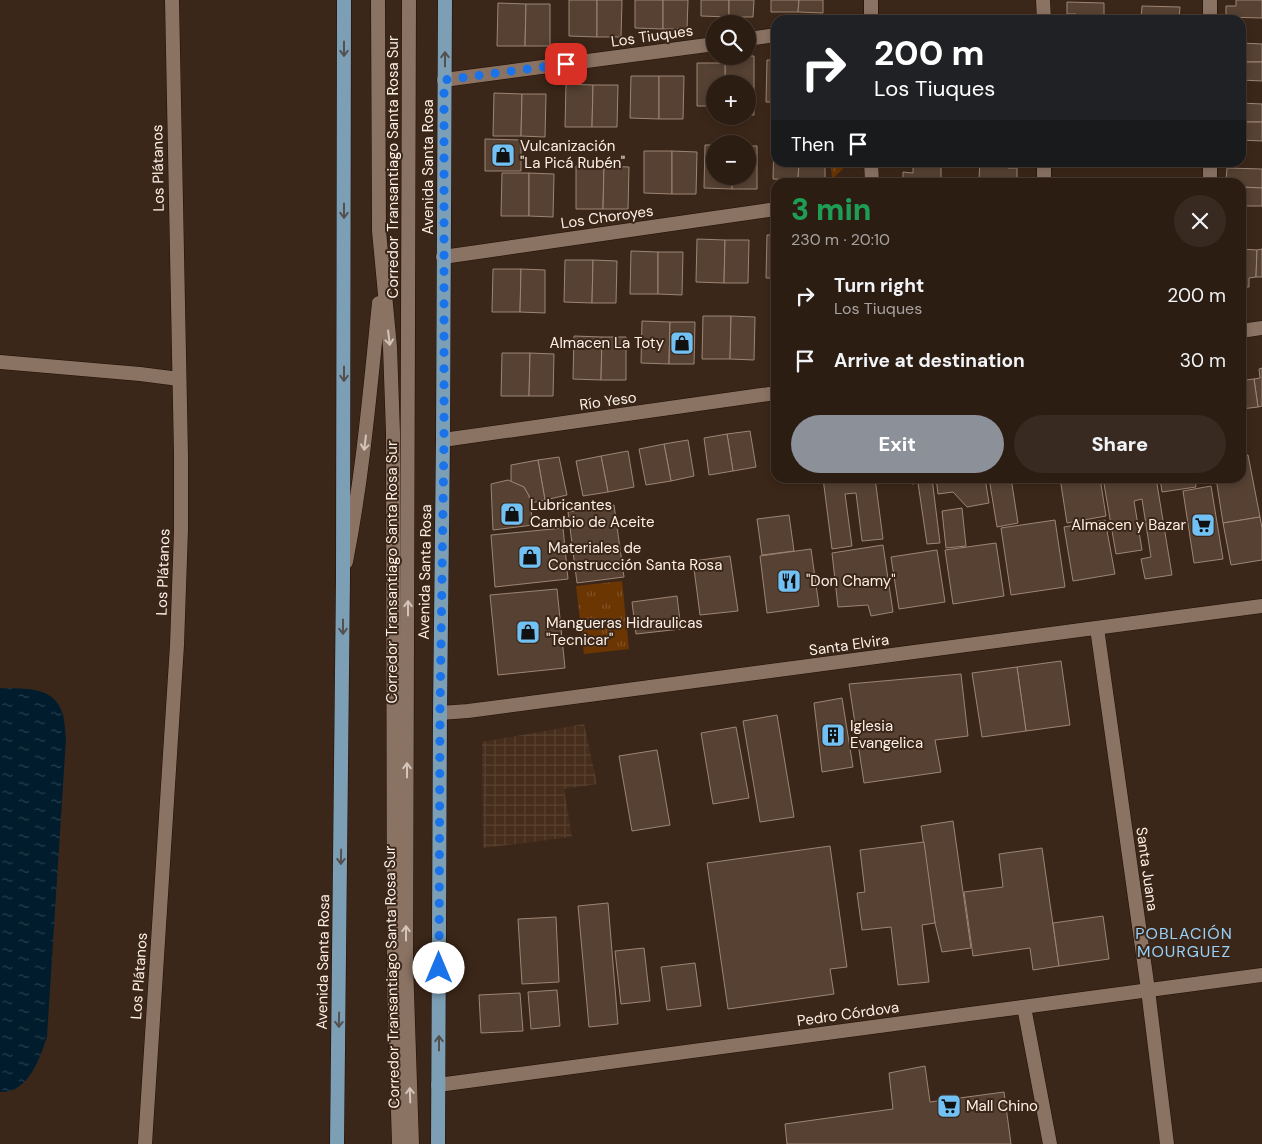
<!DOCTYPE html>
<html lang="en">
<head>
<meta charset="utf-8">
<style>
  body { margin:0; font-family:"DM Sans",sans-serif; background:#382a21; color:#f1f3f6; height:100vh; display:flex; flex-direction:column; font-size:19px; white-space:nowrap }
  * { box-sizing:border-box; margin:0 }
  p { font-size:16px; color:#a6a2a0 }
  .icon { flex:none; width:28px; height:28px; fill:none; stroke:currentColor; stroke-width:2; stroke-linecap:round; stroke-linejoin:round }
  .map { position:relative; flex:1; overflow:hidden }
  .panel { position:absolute; left:771px; top:178px; width:475px; height:305px; display:flex; flex-direction:column; background:#2c1d13; border-radius:15px; box-shadow:0 2px 8px #0003,0 0 0 1px #483b33 }
  .panel>* { flex:none }
  .top-card { position:absolute; left:771px; top:15px; width:475px; height:152px; border-radius:15px; box-shadow:0 2px 8px #0003,0 0 0 1px #483b33; background:#202124; color:#fff; overflow:hidden }
  .controls { position:absolute; left:706px; top:15px; display:grid; gap:10px }
  .controls a { display:grid; place-items:center; width:50px; height:50px; border-radius:50%; background:#2c1d13; box-shadow:0 2px 8px #0003,0 0 0 1px #483b33; font-size:25px }
  .pin { position:absolute; display:grid; place-items:center; width:42px; height:42px; color:#fff; margin:-21px; border-radius:10px; box-shadow:0 2px 8px #0006 }
  .me { position:absolute; width:55px; margin:-28px; rotate:0deg; stroke-linejoin:round; filter:drop-shadow(0 0 4px #0008) }
  .turn { display:flex; align-items:center; gap:18px; height:105px; padding:0 20px; font-size:22px }
  .turn .icon { width:65px; height:65px; stroke-width:2.5 }
  .turn b { display:block; font-size:35px; line-height:42px }
  .then { display:flex; align-items:center; height:48px; padding:0 20px; background:#0003; gap:10px; font-size:19px }
  .round { display:grid; place-items:center; flex:none; width:52px; height:52px; border-radius:26px; background:#382a21 }
  .headline { display:flex; align-items:center; justify-content:space-between; height:85px; padding:0 20px }
  h1 { font-size:30px; font-weight:800; line-height:38px; color:#1e9e55 }
  .action { display:flex; gap:10px; margin-top:auto; padding:10px 20px }
  .action a { flex:1; height:58px; border-radius:30px; background:#8c9099; color:#fff; font-size:20px; font-weight:800; line-height:58px; text-align:center }
  .action a+a { background:#382a21; color:#f1f3f6 }
  ul { padding:0; list-style:none }
  li { display:flex; align-items:center; gap:15px; height:65px; padding:0 20px }
  li div { flex:1 }
  li b { display:block; font-size:19px }
  li em { font-style:normal }
  .map>svg:first-child { display:block }
</style>
</head>
<body>
<div class="map">
<svg width="1262" height="1144" viewBox="0 0 1262 1144">
  <defs>
    <pattern id="industrial-grid" width="8" height="8" patternUnits="userSpaceOnUse" patternTransform="scale(1.25)"><rect width="8" height="8" fill="#472d1b"/><path d="M0 4h8M4 0v8" fill="none" stroke="#594231"/></pattern>
    <pattern id="grass-tufts" width="24" height="20" patternUnits="userSpaceOnUse" patternTransform="scale(1.25)"><rect width="24" height="20" fill="#6c3603"/><path d="M3 7l-1-3M5 7V3M7 7l1-3M15 17l-1-3M17 17v-4M19 17l1-3" fill="none" stroke="#825328"/></pattern>
    <pattern id="water-ripples" width="26" height="14" patternUnits="userSpaceOnUse" patternTransform="scale(1.25)"><rect width="26" height="14" fill="#011d2d"/><path d="M2 4q2-2 4 0t4 0M15 11q2-2 4 0t4 0" fill="none" stroke="#273e4b"/></pattern>
  </defs>
  <rect width="100%" height="100%" fill="#3b2719"/>
  <polygon fill="url(#industrial-grid)" points="584,724 597,784 564,789 572,837 483,848 482,742"/>
  <g fill="url(#grass-tufts)">
    <polygon points="831,163 847,163 847,165 832,179"/>
    <polygon points="622,581 629,649 584,654 576,586"/>
  </g>
  <path fill="url(#water-ripples)" d="M0,688c25,1 55,-3 63,27 2,8 2,16 3,24l-19,298c-7,21 -19,57 -47,55z"/>
  <g fill="#564132" stroke="#9d8575">
    <polygon points="569,0 597,0 597,37 569,36"/>
    <polygon points="597,0 622,0 621,37 597,37"/>
    <polygon points="635,0 663,0 663,29 635,28"/>
    <polygon points="663,0 688,0 687,29 663,29"/>
    <polygon points="701,0 729,0 729,17 701,16"/>
    <polygon points="729,0 754,0 753,17 729,17"/>
    <polygon points="771,0 799,0 798,12 771,12"/>
    <polygon points="799,0 823,0 823,13 798,12"/>
    <polygon points="1236,0 1262,0 1262,18 1226,17 1226,6 1236,6"/>
    <polygon points="1067,2 1104,3 1104,20 1076,20 1076,14 1067,14"/>
    <polygon points="498,3 526,4 525,46 497,46"/>
    <polygon points="526,4 550,4 550,46 525,46"/>
    <polygon points="1142,6 1180,7 1179,18 1169,18 1169,20 1141,20"/>
    <polygon points="906,16 943,17 943,20 906,20"/>
    <polygon points="1241,43 1262,44 1262,62 1241,62"/>
    <polygon points="725,56 754,56 754,115 748,115 748,84 725,84"/>
    <polygon points="767,60 776,60 776,102 766,102"/>
    <polygon points="1241,62 1262,62 1262,81 1241,80"/>
    <polygon points="697,63 725,63 725,84 715,84 715,106 697,106"/>
    <polygon points="631,76 659,76 659,119 630,118"/>
    <polygon points="659,76 684,76 683,119 659,119"/>
    <polygon points="566,84 593,85 592,127 565,127"/>
    <polygon points="593,85 618,85 617,127 592,127"/>
    <polygon points="494,93 522,94 521,136 493,136"/>
    <polygon points="522,94 546,94 545,137 521,136"/>
    <polygon points="1241,103 1262,104 1262,122 1241,122"/>
    <polygon points="1241,122 1262,122 1262,141 1241,140"/>
    <polygon points="774,137 776,137 776,162 799,162 798,180 773,179"/>
    <polygon points="485,139 521,140 521,171 485,171"/>
    <polygon points="705,145 715,145 715,176 733,176 732,189 704,188"/>
    <polygon points="748,146 757,146 757,189 732,189 733,176 748,176"/>
    <polygon points="644,151 672,151 672,194 644,193"/>
    <polygon points="672,151 697,152 696,194 672,194"/>
    <polygon points="799,162 825,162 825,182 800,182 798,180"/>
    <polygon points="913,162 941,162 941,166 913,165"/>
    <polygon points="980,162 1008,162 1008,168 1017,168 1017,180 979,179"/>
    <polygon points="913,165 941,166 941,182 903,182 903,172 913,173"/>
    <polygon points="576,166 604,166 603,209 576,209"/>
    <polygon points="604,166 629,167 628,209 603,209"/>
    <polygon points="1227,168 1262,169 1262,188 1241,187 1241,182 1235,182 1235,180 1226,180"/>
    <polygon points="502,173 529,173 529,216 501,216"/>
    <polygon points="529,173 554,174 553,217 529,216"/>
    <polygon points="1241,187 1262,188 1262,206 1241,206"/>
    <polygon points="767,235 776,235 776,278 766,278"/>
    <polygon points="697,239 725,240 724,283 696,282"/>
    <polygon points="725,240 749,240 748,283 724,283"/>
    <polygon points="1241,249 1257,250 1256,277 1249,278 1249,287 1241,287"/>
    <polygon points="1262,249 1262,277 1256,277 1257,250"/>
    <polygon points="631,251 658,252 658,294 630,294"/>
    <polygon points="658,252 683,252 682,295 658,294"/>
    <polygon points="565,260 593,260 592,303 564,302"/>
    <polygon points="593,260 617,261 616,303 592,303"/>
    <polygon points="493,269 521,269 520,312 492,312"/>
    <polygon points="521,269 545,270 545,313 520,312"/>
    <polygon points="772,307 776,307 776,350 771,349"/>
    <polygon points="703,316 731,316 730,359 702,359"/>
    <polygon points="731,316 755,317 754,360 730,359"/>
    <polygon points="642,321 670,322 669,364 641,363"/>
    <polygon points="670,322 695,322 694,364 669,364"/>
    <polygon points="574,336 602,337 601,380 573,379"/>
    <polygon points="602,337 626,337 626,380 601,380"/>
    <polygon points="502,353 530,353 529,396 501,396"/>
    <polygon points="530,353 554,354 553,396 529,396"/>
    <polygon points="1262,368 1262,406 1258,407 1254,379 1260,378 1259,369"/>
    <polygon points="1241,371 1245,371 1246,380 1254,379 1258,407 1241,409"/>
    <polygon points="750,431 756,467 733,471 727,434"/>
    <polygon points="727,434 733,471 709,475 704,438"/>
    <polygon points="688,440 694,476 671,481 664,444"/>
    <polygon points="664,444 671,481 646,485 639,449"/>
    <polygon points="628,451 634,487 608,492 601,456"/>
    <polygon points="1248,455 1260,517 1223,523 1216,478 1241,478 1241,457"/>
    <polygon points="601,456 608,492 583,496 576,461"/>
    <polygon points="559,457 567,495 545,500 538,460"/>
    <polygon points="538,460 545,500 531,503 529,496 524,487 511,482 511,465"/>
    <polygon points="823,478 875,478 883,539 862,541 856,493 845,494 852,546 832,549"/>
    <polygon points="911,478 932,478 940,543 927,544 918,483 912,484"/>
    <polygon points="936,478 985,478 989,503 967,507 953,492 938,494"/>
    <polygon points="989,478 1011,478 1018,523 997,527"/>
    <polygon points="1060,478 1100,478 1106,516 1067,523"/>
    <polygon points="1103,478 1156,478 1172,575 1145,579 1141,559 1151,557 1142,499 1134,501 1142,550 1116,554"/>
    <polygon points="1160,478 1195,478 1196,487 1162,492"/>
    <polygon points="508,480 524,487 529,496 533,525 493,530 491,484"/>
    <polygon points="1211,486 1223,559 1194,563 1183,491"/>
    <polygon points="614,505 624,577 577,583 568,512"/>
    <polygon points="962,508 966,546 946,548 942,511"/>
    <polygon points="789,515 794,551 762,555 757,519"/>
    <polygon points="1260,517 1262,528 1262,560 1231,565 1223,523"/>
    <polygon points="1055,520 1065,587 1011,595 1001,528"/>
    <polygon points="1105,520 1115,574 1073,581 1064,527"/>
    <polygon points="563,528 568,579 495,587 491,535"/>
    <polygon points="996,543 1004,596 953,604 945,550"/>
    <polygon points="883,545 893,612 871,616 868,605 838,607 832,553"/>
    <polygon points="811,549 819,606 767,613 760,556"/>
    <polygon points="937,550 945,602 899,609 891,557"/>
    <polygon points="730,556 738,611 700,615 693,561"/>
    <polygon points="557,589 565,668 498,675 490,595"/>
    <polygon points="677,596 681,629 636,634 632,602"/>
    <polygon points="1061,661 1070,725 1026,731 1017,667"/>
    <polygon points="1017,667 1026,731 982,737 972,673"/>
    <polygon points="961,674 968,736 935,740 941,772 864,783 849,684"/>
    <polygon points="842,698 853,767 822,772 814,703"/>
    <polygon points="777,715 794,817 760,822 743,721"/>
    <polygon points="736,727 749,798 713,804 701,733"/>
    <polygon points="657,750 670,825 632,831 619,756"/>
    <polygon points="953,821 971,948 942,952 935,923 921,826"/>
    <polygon points="924,842 935,923 922,925 929,982 898,985 891,927 862,930 857,893 865,892 860,850"/>
    <polygon points="830,846 847,967 830,969 834,994 728,1009 707,863"/>
    <polygon points="1042,848 1059,966 1033,970 1030,948 973,956 964,892 1003,887 999,854"/>
    <polygon points="608,903 618,1024 589,1027 578,906"/>
    <polygon points="1103,916 1109,959 1059,966 1053,923"/>
    <polygon points="556,917 559,982 522,984 518,919"/>
    <polygon points="644,948 650,1001 621,1004 615,951"/>
    <polygon points="695,963 701,1006 667,1010 661,967"/>
    <polygon points="557,990 560,1026 531,1029 528,992"/>
    <polygon points="520,993 523,1031 481,1033 479,995"/>
    <polygon points="925,1066 930,1102 1004,1092 1011,1144 787,1144 785,1124 893,1109 889,1073"/>
  </g>
  <g fill="none" stroke-linecap="round" stroke-linejoin="round">
    <g stroke="#210f03" stroke-width="15">
      <g id="service">
        <polyline points="378,0 379,231 390,347 393,433 394,981 399,1144"/>
        <polyline points="409,0 406,962 412,1144"/>
        <polyline points="0,362 140,374 179,379"/>
        <path d="M346,562c17,-87 24,-172 33,-259"/>
        <polyline points="1024,1007 1050,1144"/>
      </g>
    </g>
    <g stroke="#210f03" stroke-width="15">
      <g id="minor">
        <polyline points="871,0 871,20"/>
        <polyline points="1043,0 1044,20"/>
        <polyline points="1210,0 1210,20"/>
        <polyline points="748,39 776,35"/>
        <polyline points="444,80 715,44"/>
        <polyline points="871,162 872,182"/>
        <polyline points="1044,162 1044,182"/>
        <polyline points="1210,162 1210,182"/>
        <polyline points="443,257 776,209"/>
        <polyline points="1241,331 1262,328"/>
        <polyline points="443,440 776,393"/>
        <polyline points="1097,628 1148,990 1167,1144"/>
        <polyline points="440,713 468,711 1262,606"/>
        <polyline points="438,1085 1262,975"/>
        <polyline points="145,1144 177,645 181,530 181,455 172,0"/>
      </g>
    </g>
    <g stroke="#210f03" stroke-width="15">
      <g id="primary">
        <polyline points="337,1144 343,578 344,0"/>
        <polyline points="438,1144 440,713 443,440 445,0"/>
      </g>
    </g>
    <use href="#service" stroke="#8a7363" stroke-width="14"/>
    <use href="#minor" stroke="#8a7363" stroke-width="14"/>
    <use href="#primary" stroke="#7d9fb6" stroke-width="14"/>
  </g>
  <defs><path id="oneway-shaft" d="M-6 0H5M1.5-3L5.5 0L1.5 3" fill="none" stroke-width="1.6" stroke-linecap="round" stroke-linejoin="round" transform="scale(1.25)"/></defs>
  <g stroke="#525150">
    <use href="#oneway-shaft" transform="translate(344 49) rotate(90)"/>
    <use href="#oneway-shaft" transform="translate(445 59) rotate(-90)"/>
    <use href="#oneway-shaft" transform="translate(344 211) rotate(90)"/>
    <use href="#oneway-shaft" transform="translate(344 374) rotate(90)"/>
    <use href="#oneway-shaft" transform="translate(343 627) rotate(90)"/>
    <use href="#oneway-shaft" transform="translate(341 857) rotate(91)"/>
    <use href="#oneway-shaft" transform="translate(339 1020) rotate(91)"/>
    <use href="#oneway-shaft" transform="translate(439 1043) rotate(-90)"/>
  </g>
  <g stroke="#d5c4b9">
    <use href="#oneway-shaft" transform="translate(389 338) rotate(83)"/>
    <use href="#oneway-shaft" transform="translate(365 443) rotate(97)"/>
    <use href="#oneway-shaft" transform="translate(408 608) rotate(-90)"/>
    <use href="#oneway-shaft" transform="translate(407 770) rotate(-90)"/>
    <use href="#oneway-shaft" transform="translate(406 933) rotate(-90)"/>
    <use href="#oneway-shaft" transform="translate(410 1095) rotate(-92)"/>
  </g>
  <g fill="none" stroke-linecap="round" stroke-linejoin="round">
    <polyline stroke="#1a73e8" stroke-width="9" stroke-dasharray="0 16.2" points="439,968 440,713 444,440 444,80 566,64"/>
  </g>
  <defs>
    <g id="shop-square" transform="scale(1.25)"><rect x="-9" y="-9" width="18" height="18" rx="4" fill="#72c1f5" stroke="#3b2719"/><path d="M-5-2.5h2.3a2.7 3.5 0 0 1 5.4 0H5L5.5 6h-11ZM-1.5-2.5h3a1.5 2.3 0 0 0-3 0Z" fill="#111"/></g>
    <g id="supermarket-square" transform="scale(1.25)"><rect x="-9" y="-9" width="18" height="18" rx="4" fill="#72c1f5" stroke="#3b2719"/><path d="M-6-5.5h2.5l.6 2H6L4.5 2H-2.5L-4.4-4H-6ZM-1.5 3.2a1.3 1.3 0 1 0 .1 0ZM3 3.2a1.3 1.3 0 1 0 .1 0Z" fill="#111"/></g>
    <g id="restaurant-square" transform="scale(1.25)"><rect x="-9" y="-9" width="18" height="18" rx="4" fill="#72c1f5" stroke="#3b2719"/><path d="M-5-6h1v4h1v-4h1v4h1v-4h1v5L-1.5 .5V6h-2V.5L-5-1ZM5-6V6H3V1.5H1.5Q1.5-4 5-6Z" fill="#111"/></g>
    <g id="building-square" transform="scale(1.25)"><rect x="-9" y="-9" width="18" height="18" rx="4" fill="#72c1f5" stroke="#3b2719"/><path d="M-4-6H4V6H1V3H-1V6H-4ZM-2.5-4.3h1.7v1.8h-1.7ZM.8-4.3h1.7v1.8H.8ZM-2.5-1h1.7V.8h-1.7ZM.8-1h1.7V.8H.8Z" fill="#111"/></g>
  </defs>
  <g fill-rule="evenodd">
    <use href="#shop-square" x="503" y="155"/>
    <use href="#shop-square" x="682" y="343"/>
    <use href="#shop-square" x="512" y="514"/>
    <use href="#supermarket-square" x="1203" y="525"/>
    <use href="#shop-square" x="530" y="557"/>
    <use href="#restaurant-square" x="789" y="581"/>
    <use href="#shop-square" x="528" y="632"/>
    <use href="#building-square" x="833" y="735"/>
    <use href="#supermarket-square" x="949" y="1106"/>
  </g>
  <g text-anchor="middle" dominant-baseline="central" stroke-width="4" stroke-linejoin="round" paint-order="stroke">
    <g font-size="15" fill="#fdf0e7" stroke="#3b2719">
      <text transform="translate(652 36) rotate(-8)">Los Tiuques</text>
      <text transform="translate(393 167) rotate(-90)">Corredor Transantiago Santa Rosa Sur</text>
      <text transform="translate(428 167) rotate(-90)">Avenida Santa Rosa</text>
      <text transform="translate(158 168) rotate(-91)">Los Plátanos</text>
      <text transform="translate(607 217) rotate(-8)">Los Choroyes</text>
      <text transform="translate(608 401) rotate(-8)">Río Yeso</text>
      <text transform="translate(163 572) rotate(-88)">Los Plátanos</text>
      <text transform="translate(392 572) rotate(-90)">Corredor Transantiago Santa Rosa Sur</text>
      <text transform="translate(425 572) rotate(-89)">Avenida Santa Rosa</text>
      <text transform="translate(849 645) rotate(-8)">Santa Elvira</text>
      <text transform="translate(1147 869) rotate(82)">Santa Juana</text>
      <text transform="translate(323 962) rotate(-89)">Avenida Santa Rosa</text>
      <text transform="translate(139 976) rotate(-86)">Los Plátanos</text>
      <text transform="translate(392 977) rotate(-91)">Corredor Transantiago Santa Rosa Sur</text>
      <text transform="translate(848 1014) rotate(-8)">Pedro Córdova</text>
    </g>
    <g font-size="15" fill="#fdf0e7" stroke="#3b2719" text-anchor="start">
      <text x="520" y="146">Vulcanización<tspan x="520" dy="17">"La Picá Rubén"</tspan></text>
      <text x="664" y="343" text-anchor="end">Almacen La Toty</text>
      <text x="530" y="505">Lubricantes<tspan x="530" dy="17">Cambio de Aceite</tspan></text>
      <text x="1186" y="525" text-anchor="end">Almacen y Bazar</text>
      <text x="548" y="548">Materiales de<tspan x="548" dy="17">Construcción Santa Rosa</tspan></text>
      <text x="806" y="581">"Don Chamy"</text>
      <text x="546" y="623">Mangueras Hidraulicas<tspan x="546" dy="17">"Tecnicar"</tspan></text>
      <text x="850" y="726">Iglesia<tspan x="850" dy="17">Evangelica</tspan></text>
      <text x="966" y="1106">Mall Chino</text>
    </g>
    <g font-size="16" letter-spacing="1" fill="#99d1f8" stroke="#3b2719">
      <text x="1184" y="933">POBLACIÓN<tspan x="1184" dy="18">MOURGUEZ</tspan></text>
    </g>
  </g>
</svg>
<div class="controls">
<a><svg class="icon" aria-label="search" viewBox="0 0 24 24"><circle cx="10" cy="10" r="6"/><path d="M15 15l6 6"/></svg></a>
<a>+</a>
<a>−</a>
</div>
<div class="pin" style="left:566px;top:64px;background:#d93025"><svg class="icon" aria-label="arrive" viewBox="0 0 24 24"><path d="M6 21V4h12l-3 4 3 4H6"/></svg></div>
<svg class="me" style="left:439px;top:968px" viewBox="-20 -20 40 40"><circle r="19" fill="#fff"/><path d="M0-13L10 11 0 6-10 11z" fill="#1a73e8"/></svg>
<div class="top-card">
<div class="turn"><svg class="icon" aria-label="right" viewBox="0 0 24 24"><path d="M7 20v-9h11M14 6l5 5-5 5"/></svg><div><b>200 m</b>Los Tiuques</div></div>
<div class="then">Then<svg class="icon" aria-label="arrive" viewBox="0 0 24 24"><path d="M6 21V4h12l-3 4 3 4H6"/></svg></div>
</div>
<section class="panel">
<div class="headline"><div><h1>3 min</h1><p>230 m · 20:10</p></div><a class="round"><svg class="icon" aria-label="close" viewBox="0 0 24 24"><path d="M6 6l12 12M18 6L6 18"/></svg></a></div>
<ul>
<li><svg class="icon" aria-label="right" viewBox="0 0 24 24"><path d="M7 20v-9h11M14 6l5 5-5 5"/></svg><div><b>Turn right</b><p>Los Tiuques</p></div><em>200 m</em></li>
<li><svg class="icon" aria-label="arrive" viewBox="0 0 24 24"><path d="M6 21V4h12l-3 4 3 4H6"/></svg><div><b>Arrive at destination</b></div><em>30 m</em></li>
</ul>
<div class="action"><a>Exit</a><a>Share</a></div>
</section>
</div>
</body>
</html>
